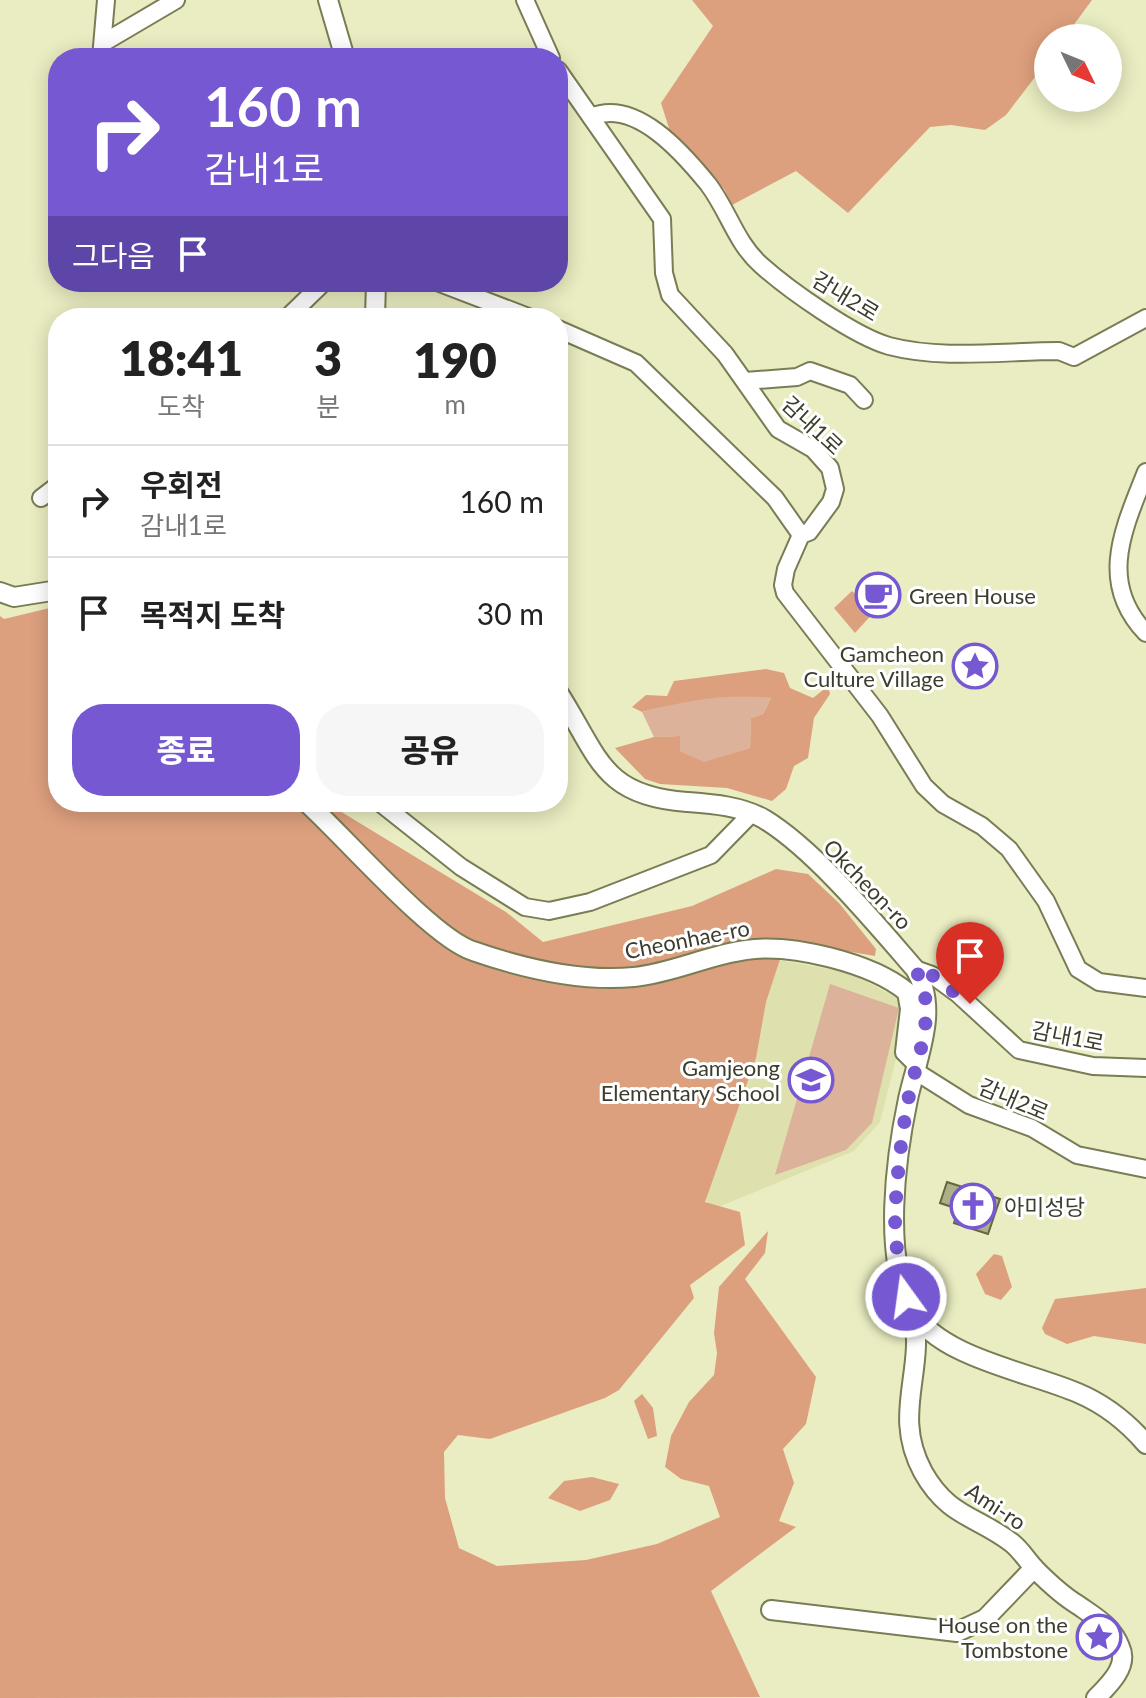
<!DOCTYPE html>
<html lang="ko">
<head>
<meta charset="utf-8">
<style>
  body { margin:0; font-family:Lato,"Noto Sans KR",sans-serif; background:#f6f6f6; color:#222; height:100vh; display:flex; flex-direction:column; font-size:30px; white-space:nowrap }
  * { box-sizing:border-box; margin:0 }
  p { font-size:26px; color:#767676 }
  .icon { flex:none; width:44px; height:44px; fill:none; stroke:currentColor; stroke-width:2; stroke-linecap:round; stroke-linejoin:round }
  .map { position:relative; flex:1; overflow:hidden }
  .panel { position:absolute; left:48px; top:308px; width:520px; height:504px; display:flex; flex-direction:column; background:#fff; border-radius:32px; box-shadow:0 4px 20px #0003 }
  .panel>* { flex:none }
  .banner { position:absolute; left:48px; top:48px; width:520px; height:244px; border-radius:32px; box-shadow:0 4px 20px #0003; background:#7658d2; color:#fff; overflow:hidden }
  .needle { width:52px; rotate:133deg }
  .tools { position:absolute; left:1034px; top:24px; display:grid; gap:16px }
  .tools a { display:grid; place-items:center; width:88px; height:88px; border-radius:50%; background:#fff; box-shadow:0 4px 20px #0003; font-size:40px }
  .pin { position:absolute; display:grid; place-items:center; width:68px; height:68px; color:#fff; margin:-82px -34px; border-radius:50% 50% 50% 0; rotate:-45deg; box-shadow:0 0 8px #0007 }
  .pin .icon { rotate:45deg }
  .me { position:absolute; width:88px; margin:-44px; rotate:346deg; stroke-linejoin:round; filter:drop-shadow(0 0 6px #0008) }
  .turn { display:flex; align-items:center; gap:28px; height:168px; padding:0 24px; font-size:36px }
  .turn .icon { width:104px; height:104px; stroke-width:2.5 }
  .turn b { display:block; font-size:56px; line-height:68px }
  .then { display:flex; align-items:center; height:76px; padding:0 24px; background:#0003; gap:16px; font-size:30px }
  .eta { display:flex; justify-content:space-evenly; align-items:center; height:136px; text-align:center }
  .eta b { font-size:48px; font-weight:800; line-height:56px }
  .action { display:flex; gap:16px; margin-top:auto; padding:16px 24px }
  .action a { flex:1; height:92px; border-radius:32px; background:#7658d2; color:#fff; font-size:32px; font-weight:800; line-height:92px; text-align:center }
  .action a+a { background:#f6f6f6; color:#222 }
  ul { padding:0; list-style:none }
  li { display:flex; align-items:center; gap:24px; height:112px; padding:0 24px; border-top:2px solid #e0e0e0 }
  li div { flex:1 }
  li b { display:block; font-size:30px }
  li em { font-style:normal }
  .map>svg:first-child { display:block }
</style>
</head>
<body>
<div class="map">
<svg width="1146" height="1698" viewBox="0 0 1146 1698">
  <rect width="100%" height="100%" fill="#eaedc1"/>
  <polygon fill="#dee1ae" points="779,960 850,973 901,1000 901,1039 880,1122 854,1151 714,1209 703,1198 752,1015"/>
  <g fill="#ddb29a">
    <polygon points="745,695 771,698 763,714 751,718 750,748 704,763 680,751 680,736 654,737 642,712 688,700"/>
    <polygon points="830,984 899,1008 872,1123 846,1150 775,1175"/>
  </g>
  <g fill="#dda07e">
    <polygon points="692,0 1092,0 1064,38 1048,38 1048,60 1006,115 985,130 951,125 930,127 848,213 796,171 732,205 724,189 675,147 661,103 713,26"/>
    <polygon points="852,591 874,612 855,633 834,608"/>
    <polygon points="58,606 58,802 325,802 506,912 543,942 692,906 776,869 808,874 839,903 876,949 875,956 786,941 766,1002 756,1058 705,1202 740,1212 745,1245 690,1285 694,1298 619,1390 605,1398 490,1439 458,1435 444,1452 445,1498 459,1548 497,1566 586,1560 657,1544 720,1517 709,1486 681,1479 665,1467 671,1436 689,1402 714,1375 717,1353 714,1333 719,1287 768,1231 765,1253 745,1279 816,1377 806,1424 783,1449 794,1483 779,1521 796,1527 711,1591 760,1697 0,1698 0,616 4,619"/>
    <path d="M766,669l18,4 6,15 23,10 15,-12 2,8 -16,24 -6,40 -14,8 -8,23 -14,12 -45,-13 -67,-4 -15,-5 -30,-31 39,-11 26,-1v15l24,11 46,-14 1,-30 12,-4 8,-16c-45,-5 -86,3 -129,14l-10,-5 14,-12 21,1 7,-15z"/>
    <polygon points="994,1254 1002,1256 1012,1287 1001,1300 985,1294 976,1274"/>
    <polygon points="1146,1288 1146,1344 1094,1336 1067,1344 1045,1334 1042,1328 1055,1299"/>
    <polygon points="642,1394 653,1408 657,1436 648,1439 634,1401"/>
    <polygon points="592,1477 619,1484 610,1500 580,1511 548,1498 564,1481"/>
  </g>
  <polygon fill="#adb087" stroke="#646640" stroke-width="2" points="947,1182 1000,1199 988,1234 954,1223 958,1209 940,1203"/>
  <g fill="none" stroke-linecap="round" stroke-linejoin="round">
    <g stroke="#797c54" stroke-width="20">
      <g id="minor">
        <polyline points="525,0 551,58"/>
        <polyline points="103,43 176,0"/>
        <polyline points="101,58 106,0"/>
        <polyline points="558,70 662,219 664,273 670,295 725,354 778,429 813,449 830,468 835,489 831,502 809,532 801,535 786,569 783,585 785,593 880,716 924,786 943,804 982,826 1009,849 1046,901 1078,969 1099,982 1146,988"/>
        <path d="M591,117c44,-19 91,35 117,67 20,26 28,59 53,81 28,25 93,71 128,81 53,14 116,5 170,5l15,6 72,-39"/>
        <polyline points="437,282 531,318"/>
        <polyline points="287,318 324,282"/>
        <polyline points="558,329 636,363 775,498 801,535"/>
        <polyline points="745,381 797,377 810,371 850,385 864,400"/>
        <path d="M1146,472c-22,56 -49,110 0,161"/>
        <polyline points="41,498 58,485"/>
        <polyline points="379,802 461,867 525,907 549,911 590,902 711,855 751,814"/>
        <polyline points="915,969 932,975 958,994 1019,1050 1093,1066 1146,1068"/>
        <polyline points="915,1071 969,1105 1032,1128 1077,1155 1146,1169"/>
      </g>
    </g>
    <g stroke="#797c54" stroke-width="22">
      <g id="tertiary">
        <polyline points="328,0 345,58"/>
        <polyline points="375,318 376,282"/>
        <polyline points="0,592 14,597 58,590"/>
        <path d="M558,692c41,64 43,104 129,110 26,2 54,4 77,17 51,31 111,104 151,150 25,40 2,88 -7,130 -12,57 -26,158 4,211 27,48 118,62 166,83 26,11 50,30 68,51"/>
        <path d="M306,802c37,33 126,136 167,149 49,17 109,31 161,26 39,-4 74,-22 112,-27 45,-7 126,13 161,42l3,17 -5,43 12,12"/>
        <path d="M913,1312c13,60 -22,101 10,160 25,45 54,44 89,71 10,8 15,18 24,27 12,12 27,26 42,35 17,12 34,21 42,42 9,19 -11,38 -24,51"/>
        <polyline points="771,1610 957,1632 985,1619 1034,1568"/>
      </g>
    </g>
    <use href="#minor" stroke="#fff" stroke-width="16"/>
    <use href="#tertiary" stroke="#fff" stroke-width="18"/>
  </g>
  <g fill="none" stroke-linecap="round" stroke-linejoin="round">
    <path stroke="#7658d2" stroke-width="14" stroke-dasharray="0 25.2" d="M906,1297c-8,-33 -13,-64 -10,-98 2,-32 6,-67 12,-98 8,-43 32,-91 7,-132l17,6 38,29"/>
  </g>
  <defs>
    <g id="cafe-ring" transform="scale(2.3)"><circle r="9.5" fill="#fff" stroke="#7658d2" stroke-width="1.5"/><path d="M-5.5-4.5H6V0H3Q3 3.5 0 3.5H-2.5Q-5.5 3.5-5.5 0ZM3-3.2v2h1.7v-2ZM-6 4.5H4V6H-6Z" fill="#7658d2"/></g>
    <g id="sight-ring" transform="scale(2.3)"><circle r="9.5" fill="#fff" stroke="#7658d2" stroke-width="1.5"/><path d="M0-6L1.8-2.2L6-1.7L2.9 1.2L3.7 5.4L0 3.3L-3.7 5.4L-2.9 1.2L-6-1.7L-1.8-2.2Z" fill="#7658d2"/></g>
    <g id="school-ring" transform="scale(2.3)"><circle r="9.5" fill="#fff" stroke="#7658d2" stroke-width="1.5"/><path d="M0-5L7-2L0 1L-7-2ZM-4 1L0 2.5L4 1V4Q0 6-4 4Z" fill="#7658d2"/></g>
    <g id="church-ring" transform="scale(2.3)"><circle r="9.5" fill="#fff" stroke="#7658d2" stroke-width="1.5"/><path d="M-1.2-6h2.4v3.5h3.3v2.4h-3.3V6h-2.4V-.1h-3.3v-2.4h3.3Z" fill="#7658d2"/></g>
  </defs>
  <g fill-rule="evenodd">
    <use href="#cafe-ring" x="878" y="595"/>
    <use href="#sight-ring" x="975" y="666"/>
    <use href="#school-ring" x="811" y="1080"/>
    <use href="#church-ring" x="973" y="1206"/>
    <use href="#sight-ring" x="1099" y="1637"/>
  </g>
  <g text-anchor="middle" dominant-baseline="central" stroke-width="6" stroke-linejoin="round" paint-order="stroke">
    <g font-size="22" fill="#3c3d2c" stroke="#fff">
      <text transform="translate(846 296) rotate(31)">감내2로</text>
      <text transform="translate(813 425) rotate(43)">감내1로</text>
      <text transform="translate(868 884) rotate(46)">Okcheon-ro</text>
      <text transform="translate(687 939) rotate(-11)">Cheonhae-ro</text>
      <text transform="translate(1068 1036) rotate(11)">감내1로</text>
      <text transform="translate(1014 1099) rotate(23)">감내2로</text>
      <text transform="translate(996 1506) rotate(33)">Ami-ro</text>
    </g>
    <g font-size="22" fill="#3c3d2c" stroke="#fff" text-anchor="end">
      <text x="909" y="595" text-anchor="start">Green House</text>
      <text x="944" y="653">Gamcheon<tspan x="944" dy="25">Culture Village</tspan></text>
      <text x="780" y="1067">Gamjeong<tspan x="780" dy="25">Elementary School</tspan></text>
      <text x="1004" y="1206" text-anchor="start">아미성당</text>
      <text x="1068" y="1624">House on the<tspan x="1068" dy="25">Tombstone</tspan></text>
    </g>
  </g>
</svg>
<div class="tools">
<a><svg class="needle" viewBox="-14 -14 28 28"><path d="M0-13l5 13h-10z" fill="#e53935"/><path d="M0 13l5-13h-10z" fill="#767676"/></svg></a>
</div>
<div class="pin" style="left:970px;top:1004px;background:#d93025"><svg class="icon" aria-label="arrive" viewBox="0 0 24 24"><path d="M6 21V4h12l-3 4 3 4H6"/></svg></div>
<svg class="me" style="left:906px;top:1297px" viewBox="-20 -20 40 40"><circle r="17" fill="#7658d2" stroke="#fff" stroke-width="3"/><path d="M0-11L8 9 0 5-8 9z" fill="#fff"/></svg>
<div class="banner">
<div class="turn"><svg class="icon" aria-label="right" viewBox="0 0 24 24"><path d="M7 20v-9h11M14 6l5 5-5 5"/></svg><div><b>160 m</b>감내1로</div></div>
<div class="then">그다음<svg class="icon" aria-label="arrive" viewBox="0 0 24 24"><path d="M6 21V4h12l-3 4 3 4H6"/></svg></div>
</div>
<section class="panel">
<div class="eta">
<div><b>18:41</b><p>도착</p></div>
<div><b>3</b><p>분</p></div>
<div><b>190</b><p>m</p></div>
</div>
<ul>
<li><svg class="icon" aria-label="right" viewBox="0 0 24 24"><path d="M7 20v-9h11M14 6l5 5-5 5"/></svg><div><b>우회전</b><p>감내1로</p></div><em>160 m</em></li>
<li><svg class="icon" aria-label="arrive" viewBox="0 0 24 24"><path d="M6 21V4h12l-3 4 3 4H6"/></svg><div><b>목적지 도착</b></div><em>30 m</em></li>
</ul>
<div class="action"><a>종료</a><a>공유</a></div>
</section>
</div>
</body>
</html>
